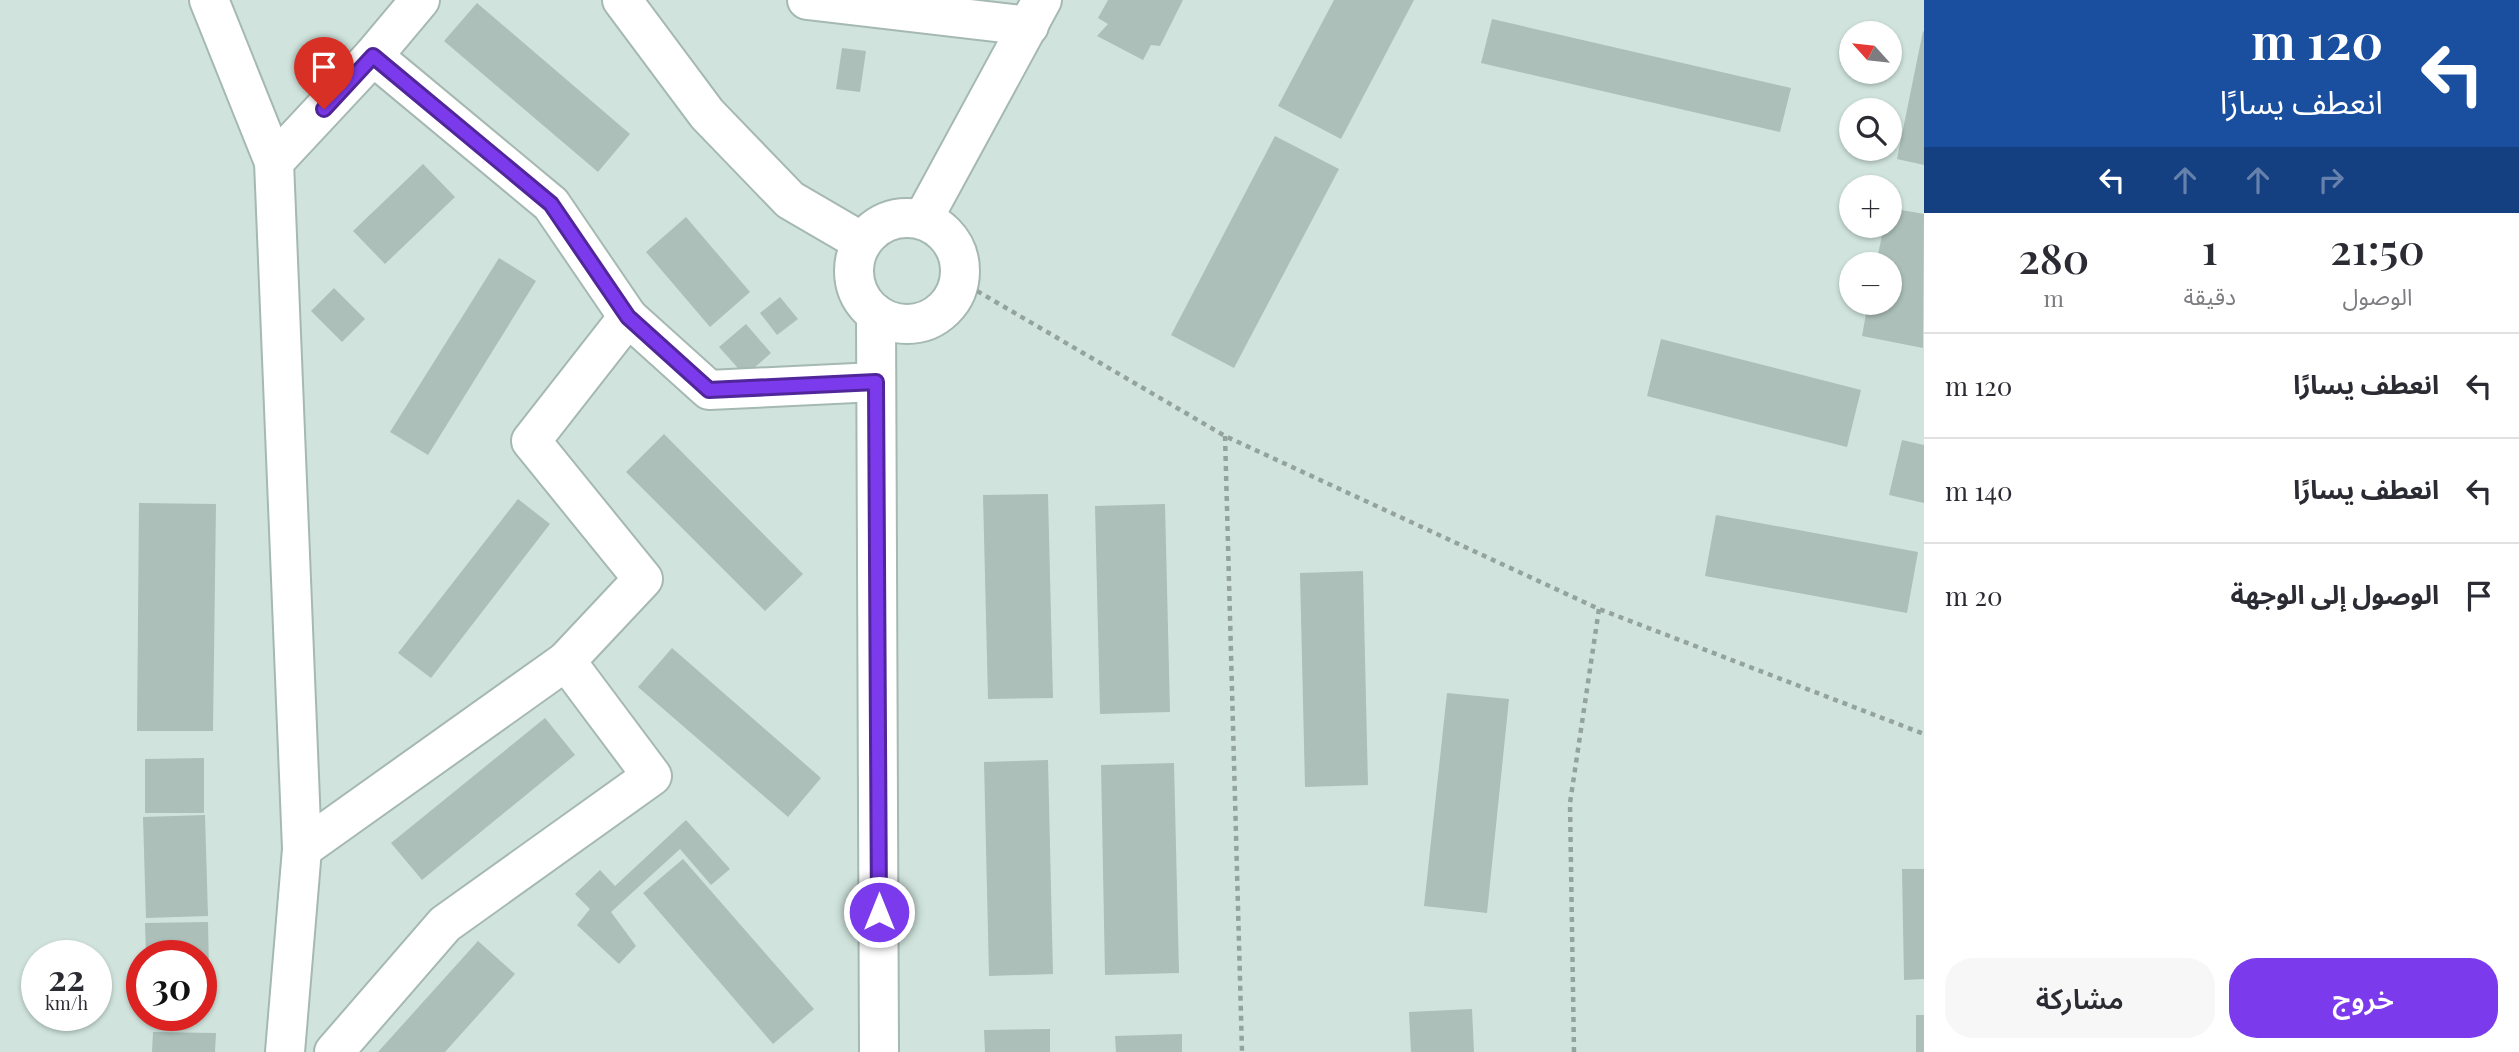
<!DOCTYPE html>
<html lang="ar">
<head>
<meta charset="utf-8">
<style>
  body { margin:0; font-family:"Playfair Display","Noto Sans Arabic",serif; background:#f7f7f7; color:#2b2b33; direction:rtl; height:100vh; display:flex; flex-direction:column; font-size:26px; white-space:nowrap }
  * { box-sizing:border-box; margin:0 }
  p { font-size:23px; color:#7c7c81 }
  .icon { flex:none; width:38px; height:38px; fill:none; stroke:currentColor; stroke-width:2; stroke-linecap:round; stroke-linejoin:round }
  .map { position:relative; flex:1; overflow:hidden; direction:ltr }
  .panel { display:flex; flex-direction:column; background:#fff; width:595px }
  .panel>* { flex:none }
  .banner { background:#1a4fa0; color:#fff; overflow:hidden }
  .needle { width:46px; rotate:297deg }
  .tools { position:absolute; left:1839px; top:21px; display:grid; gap:14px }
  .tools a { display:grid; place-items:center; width:63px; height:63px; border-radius:50%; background:#fff; box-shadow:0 2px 5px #0004; font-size:35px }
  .speed { position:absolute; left:21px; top:940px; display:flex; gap:14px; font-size:35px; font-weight:700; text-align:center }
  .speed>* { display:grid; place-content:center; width:91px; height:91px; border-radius:50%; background:#fff; box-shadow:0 2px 5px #0004; line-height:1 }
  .speed small { font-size:18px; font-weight:400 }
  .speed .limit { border:10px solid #d22; background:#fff; color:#111 }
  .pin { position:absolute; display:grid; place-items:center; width:60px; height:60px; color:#fff; margin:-72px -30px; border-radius:50% 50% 50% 0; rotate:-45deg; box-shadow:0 0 7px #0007 }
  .pin .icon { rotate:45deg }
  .me { position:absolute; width:77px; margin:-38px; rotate:0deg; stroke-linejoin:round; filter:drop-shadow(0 0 5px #0008) }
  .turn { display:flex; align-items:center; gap:24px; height:147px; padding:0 21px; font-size:32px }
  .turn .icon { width:91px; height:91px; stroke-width:2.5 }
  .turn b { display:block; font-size:49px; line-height:60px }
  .lanes { display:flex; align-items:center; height:66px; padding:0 21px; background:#0003; justify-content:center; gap:35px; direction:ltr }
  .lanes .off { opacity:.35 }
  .eta { display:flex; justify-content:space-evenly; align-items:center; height:119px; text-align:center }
  .eta b { font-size:42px; font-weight:600; line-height:49px }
  .primary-button { display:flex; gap:14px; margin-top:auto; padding:14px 21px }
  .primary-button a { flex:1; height:80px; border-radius:28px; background:#7c3aed; color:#fff; font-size:28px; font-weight:600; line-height:80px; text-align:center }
  .primary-button a+a { background:#f7f7f7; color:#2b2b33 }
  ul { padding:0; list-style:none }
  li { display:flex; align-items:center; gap:21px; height:105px; padding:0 21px; border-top:2px solid #e1e1e2 }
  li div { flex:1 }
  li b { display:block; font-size:26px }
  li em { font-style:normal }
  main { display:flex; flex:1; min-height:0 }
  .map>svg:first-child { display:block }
</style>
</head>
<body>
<main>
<section class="panel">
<div class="banner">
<div class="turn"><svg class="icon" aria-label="left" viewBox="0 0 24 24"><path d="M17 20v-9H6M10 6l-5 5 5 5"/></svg><div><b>120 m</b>انعطف يسارًا</div></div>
<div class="lanes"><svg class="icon" aria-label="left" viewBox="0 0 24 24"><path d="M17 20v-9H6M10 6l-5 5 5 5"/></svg><svg class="icon off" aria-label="ahead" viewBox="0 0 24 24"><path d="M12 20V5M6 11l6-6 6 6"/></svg><svg class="icon off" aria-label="ahead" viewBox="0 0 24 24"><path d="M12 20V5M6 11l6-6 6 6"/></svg><svg class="icon off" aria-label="right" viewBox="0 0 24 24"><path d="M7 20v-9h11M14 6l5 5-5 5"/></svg></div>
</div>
<div class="eta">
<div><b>21:50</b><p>الوصول</p></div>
<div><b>1</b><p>دقيقة</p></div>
<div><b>280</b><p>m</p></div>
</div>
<ul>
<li><svg class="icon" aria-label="left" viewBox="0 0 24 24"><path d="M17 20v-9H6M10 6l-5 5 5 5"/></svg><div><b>انعطف يسارًا</b></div><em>120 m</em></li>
<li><svg class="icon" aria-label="left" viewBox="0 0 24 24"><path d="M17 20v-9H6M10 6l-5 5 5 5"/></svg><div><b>انعطف يسارًا</b></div><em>140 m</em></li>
<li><svg class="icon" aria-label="arrive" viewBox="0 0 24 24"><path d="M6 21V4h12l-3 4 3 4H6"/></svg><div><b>الوصول إلى الوجهة</b></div><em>20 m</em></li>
</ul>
<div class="primary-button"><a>خروج</a><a>مشاركة</a></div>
</section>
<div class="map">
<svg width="1924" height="1052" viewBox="0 0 1924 1052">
  <rect width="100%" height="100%" fill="#d0e4dd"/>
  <g fill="#acbfb9">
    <polygon points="1108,0 1183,0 1160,46 1151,45 1143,60 1097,36 1108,24 1098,18"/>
    <polygon points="1334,0 1414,0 1341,139 1278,106"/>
    <polygon points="477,3 630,134 598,172 444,41"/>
    <polygon points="1492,19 1791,88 1780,132 1481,63"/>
    <polygon points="1923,31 1924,32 1924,165 1897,159"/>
    <polygon points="842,48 866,51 860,92 836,89"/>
    <polygon points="1275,136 1339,169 1234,368 1171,335"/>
    <polygon points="423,164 455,197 385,264 353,231"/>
    <polygon points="1890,208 1924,214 1923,348 1862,336 1868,303 1890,303 1890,264 1876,264 1884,226 1890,226"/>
    <polygon points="686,217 750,292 710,327 646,252"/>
    <polygon points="499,258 536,281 428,455 390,432"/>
    <polygon points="334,288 365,319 342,342 311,311"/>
    <polygon points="780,297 798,319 777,335 760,313"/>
    <polygon points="746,324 771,353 745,376 719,347"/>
    <polygon points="1661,339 1861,390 1847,447 1647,396"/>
    <polygon points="664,434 803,574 765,611 626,472"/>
    <polygon points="1902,440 1924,445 1924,503 1889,495"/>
    <polygon points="1048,494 1053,698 988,699 983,495"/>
    <polygon points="518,499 550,524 431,678 398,653"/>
    <polygon points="139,503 216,504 213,731 137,731"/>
    <polygon points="1165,504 1170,712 1100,714 1095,506"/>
    <polygon points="1716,515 1918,552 1907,613 1705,576"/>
    <polygon points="1363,571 1368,785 1305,787 1300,573"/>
    <polygon points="672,648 821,778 788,817 638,687"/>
    <polygon points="1447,693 1509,699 1487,913 1424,906"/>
    <polygon points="545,718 575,755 422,880 391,843"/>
    <polygon points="204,758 204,813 145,813 145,759"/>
    <polygon points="1048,760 1053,974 989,976 984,762"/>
    <polygon points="1174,763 1179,973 1105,975 1101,765"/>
    <polygon points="205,815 208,916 146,918 143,817"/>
    <polygon points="686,820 730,869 711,885 680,849 611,912 636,946 619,964 577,925 590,909 575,894 600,870 615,886"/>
    <polygon points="683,859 814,1009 773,1044 643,893"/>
    <polygon points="1902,869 1924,869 1924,979 1904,980"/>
    <polygon points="208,922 209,971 201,971 201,956 146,956 145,923"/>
    <polygon points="478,941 515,974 445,1052 378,1052"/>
    <polygon points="1472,1009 1474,1052 1411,1052 1409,1012"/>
    <rect x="1916" y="1015" width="8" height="37"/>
    <polygon points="1050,1029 1050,1052 985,1052 984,1030"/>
    <polygon points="153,1032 216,1033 215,1052 152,1052"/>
    <polygon points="1182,1034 1182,1052 1116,1052 1115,1036"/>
  </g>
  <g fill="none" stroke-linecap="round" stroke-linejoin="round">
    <g stroke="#a5b8b2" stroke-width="42">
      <g id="minor">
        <polyline points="209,0 274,162"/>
        <polyline points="622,0 707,114 790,200 862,242"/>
        <polyline points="807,0 1029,26"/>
        <polyline points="373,56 551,204 628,317 709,390 876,382"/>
        <circle cx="907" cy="271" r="53"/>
        <polyline points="923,219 1042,0"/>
        <polyline points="876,314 879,1052"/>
        <polyline points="302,849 566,661 643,579 531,441 628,317"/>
        <polyline points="285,1052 302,849 274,162 373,56 420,0"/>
        <polyline points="334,1052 445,924 652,776 566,661"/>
      </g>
    </g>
    <g stroke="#94a39e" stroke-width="4.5" stroke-dasharray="5 5" stroke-linecap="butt">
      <polyline points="960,281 1225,436 1599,609 1924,734"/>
      <polyline points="1225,436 1242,1052"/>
      <polyline points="1574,1052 1570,803 1599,609"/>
    </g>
    <use href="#minor" stroke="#fff" stroke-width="38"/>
  </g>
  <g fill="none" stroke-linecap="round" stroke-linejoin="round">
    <g stroke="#51269a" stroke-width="18">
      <polyline id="route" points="324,109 373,56 551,204 628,317 709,390 876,382 879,912"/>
    </g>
    <use href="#route" stroke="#7c3aed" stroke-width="12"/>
  </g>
</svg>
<div class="tools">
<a><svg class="needle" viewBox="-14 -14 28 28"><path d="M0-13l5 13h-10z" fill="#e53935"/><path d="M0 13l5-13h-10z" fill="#7c7c81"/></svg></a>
<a><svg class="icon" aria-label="search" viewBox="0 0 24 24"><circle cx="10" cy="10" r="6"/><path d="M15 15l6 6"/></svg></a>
<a>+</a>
<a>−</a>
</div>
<div class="speed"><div>22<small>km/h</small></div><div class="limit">30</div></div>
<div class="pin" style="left:324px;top:109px;background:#d93025"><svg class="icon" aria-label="arrive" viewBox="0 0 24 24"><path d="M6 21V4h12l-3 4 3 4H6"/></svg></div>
<svg class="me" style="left:879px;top:912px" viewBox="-20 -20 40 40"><circle r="17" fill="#7c3aed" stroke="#fff" stroke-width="3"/><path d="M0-11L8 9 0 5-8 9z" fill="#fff"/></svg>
</div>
</main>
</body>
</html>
